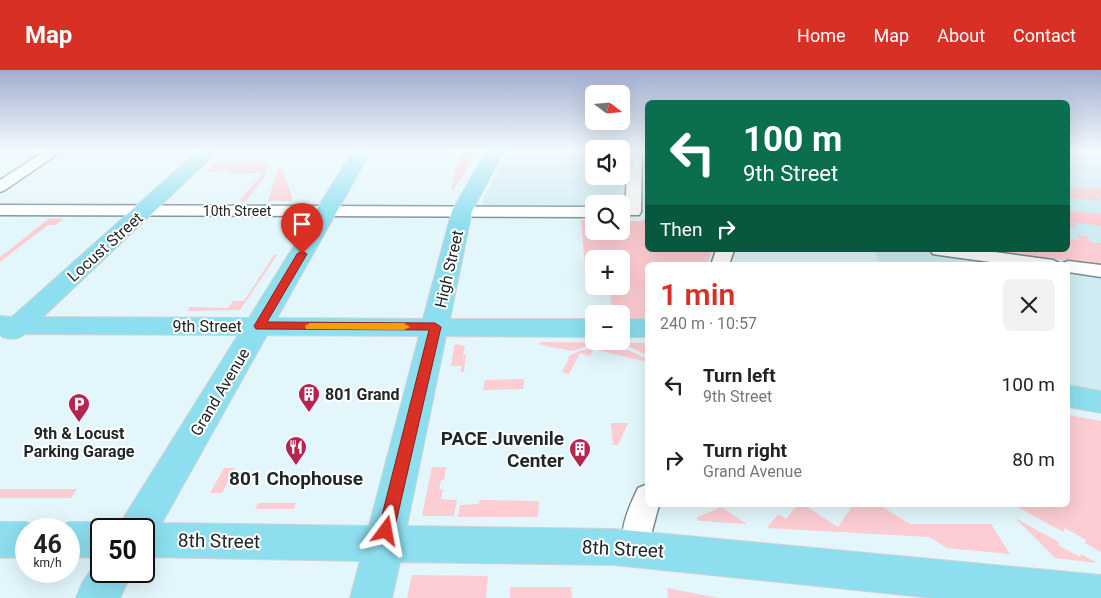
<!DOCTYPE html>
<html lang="en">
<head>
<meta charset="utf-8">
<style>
  body { margin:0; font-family:Roboto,sans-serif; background:#f2f2f2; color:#222; height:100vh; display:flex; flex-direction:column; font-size:19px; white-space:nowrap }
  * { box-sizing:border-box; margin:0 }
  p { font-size:16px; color:#767676 }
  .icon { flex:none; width:28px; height:28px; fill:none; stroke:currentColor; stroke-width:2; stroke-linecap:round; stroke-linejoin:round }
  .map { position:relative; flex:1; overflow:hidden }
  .sheet { position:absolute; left:645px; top:192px; width:425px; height:245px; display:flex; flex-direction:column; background:#fff; border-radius:8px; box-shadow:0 5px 20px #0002 }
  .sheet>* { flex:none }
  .hud { position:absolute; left:645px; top:30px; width:425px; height:152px; border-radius:8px; box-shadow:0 5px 20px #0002; background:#0b6e4f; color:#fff; overflow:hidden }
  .needle { width:32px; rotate:106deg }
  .controls { position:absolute; left:585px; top:15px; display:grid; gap:10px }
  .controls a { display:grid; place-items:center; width:45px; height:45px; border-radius:8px; background:#fff; box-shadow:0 5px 20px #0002; font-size:25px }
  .speed { position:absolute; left:15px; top:448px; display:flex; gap:10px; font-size:25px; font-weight:700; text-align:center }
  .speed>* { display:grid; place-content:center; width:65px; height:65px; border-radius:50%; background:#fff; box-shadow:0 5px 20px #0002; line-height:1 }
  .speed small { font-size:12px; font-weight:400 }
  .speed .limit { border:2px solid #111; border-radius:8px; background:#fff; color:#111 }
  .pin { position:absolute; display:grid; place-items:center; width:42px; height:42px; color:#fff; margin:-51px -21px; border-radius:50% 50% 50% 0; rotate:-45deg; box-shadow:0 0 5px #0007 }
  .pin .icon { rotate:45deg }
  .me { position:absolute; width:55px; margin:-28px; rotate:13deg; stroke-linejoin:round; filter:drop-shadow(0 0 4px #0008) }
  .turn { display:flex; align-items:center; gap:18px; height:105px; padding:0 15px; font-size:22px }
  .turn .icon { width:65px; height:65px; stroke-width:2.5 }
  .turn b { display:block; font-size:35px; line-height:42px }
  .then { display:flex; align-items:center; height:48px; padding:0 15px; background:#0003; gap:10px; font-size:19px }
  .round { display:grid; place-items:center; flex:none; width:52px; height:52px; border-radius:8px; background:#f2f2f2 }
  .overview { display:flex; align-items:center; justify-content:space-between; height:85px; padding:0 15px }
  h1 { font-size:30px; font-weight:600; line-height:38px; color:#d93025 }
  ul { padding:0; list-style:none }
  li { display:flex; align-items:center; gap:15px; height:75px; padding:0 15px }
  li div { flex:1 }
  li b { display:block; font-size:19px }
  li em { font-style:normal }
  header { display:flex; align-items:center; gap:30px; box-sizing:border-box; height:70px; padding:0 25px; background:#d93025; color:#fff }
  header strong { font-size:24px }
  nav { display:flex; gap:28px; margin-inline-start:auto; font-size:18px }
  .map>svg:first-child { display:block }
</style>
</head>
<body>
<header>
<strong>Map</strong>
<nav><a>Home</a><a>Map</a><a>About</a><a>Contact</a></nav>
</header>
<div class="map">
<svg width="1101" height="528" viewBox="0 0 1101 528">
  <rect width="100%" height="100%" fill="#e2f6fb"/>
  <g fill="#cfecf3">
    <polygon points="508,81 594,81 594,106 621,106 621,81 626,81 624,136 621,137 621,134 594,134 594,137 490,137 484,135 482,131"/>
    <polygon points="644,81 647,81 647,138 644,136"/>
    <polygon points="1068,81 1101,81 1101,197 1006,185 994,180 1068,180"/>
    <polygon points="875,180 912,180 964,187 974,190 979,195 879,195"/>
    <polygon points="1068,201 1101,206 1101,320 1068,314"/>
  </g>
  <g fill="#fccdd3">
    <polygon points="461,81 478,81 454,119 451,119"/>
    <polygon points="219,90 270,94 263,103 268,103 246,131 239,131 263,103 229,103 231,100 206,102"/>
    <polygon points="279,95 281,95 293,130 291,131 268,131"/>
    <polygon points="1068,117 1083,119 1101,117 1101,129 1093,122 1099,131 1068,127"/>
    <polygon points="1068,141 1101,144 1101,156 1074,152 1076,157 1071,157 1068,153"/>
    <polygon points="50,148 63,149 55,155 48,155 0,192 0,187"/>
    <polygon points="645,149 647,149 648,180 712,180 707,195 648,195 647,248 621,247 621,244 613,244 609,216 621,216 621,189 594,189 594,195 585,195 581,150 594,150 594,161 621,161 621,151 641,151"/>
    <polygon points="1076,165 1086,166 1092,173 1101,173 1101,194 1005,183 1003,180 1068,180 1068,169 1081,171"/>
    <polygon points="274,185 277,185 240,240 188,241 189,237 228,238 233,231 244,231"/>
    <polygon points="540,272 647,273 647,285 630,277 610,274 590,275 572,281 541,275"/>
    <polygon points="457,274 465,276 463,285 466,285 464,302 461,302 461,296 451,296 454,276"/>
    <path d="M597,277l31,3 19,9v3l-53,-13 -4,7 -10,-3 -11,21 -7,-2 7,-13 -2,-1c9,-7 20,-9 30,-11z"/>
    <polygon points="524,309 523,319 483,320 485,310"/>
    <polygon points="1068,345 1101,351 1101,482 1085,473 1086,470 1065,458 1063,462 1014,435 1068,435"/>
    <polygon points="611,353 628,353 618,375 613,375"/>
    <polygon points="432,397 446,397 444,410 441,410 439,419 443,419 441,429 457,430 454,446 422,446"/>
    <polygon points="224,398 235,398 222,423 210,423"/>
    <polygon points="0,419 77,419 71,428 0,428"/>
    <polygon points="480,430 539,431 538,447 458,447 460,435 479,434"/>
    <polygon points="258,433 296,433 294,439 255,439"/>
    <polygon points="797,435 804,435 838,457 853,435 879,435 910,454 991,454 1010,484 947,478 929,467 767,458 778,444 786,449"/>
    <polygon points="721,437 747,454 700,451 696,448"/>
    <polygon points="1015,448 1059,472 1058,475 1080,487 1081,484 1097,493 1055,488"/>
    <polygon points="412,505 488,506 486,528 407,528"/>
    <polygon points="510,517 571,517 572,528 510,528"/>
    <polygon points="667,518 718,528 668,528"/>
  </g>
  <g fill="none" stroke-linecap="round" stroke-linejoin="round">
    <g stroke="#7a8c91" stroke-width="3">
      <g id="minor">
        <polygon points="45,81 62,81 5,120 0,122 0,110"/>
        <polygon points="628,81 642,81 641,142 639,145 627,145 625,142"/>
        <polygon points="0,135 594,137 594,147 0,145"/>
        <polygon points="716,180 734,180 729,195 711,195"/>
        <polygon points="930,180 980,180 1053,190 1061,194 1068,191 1101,195 1101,207 1068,202 1068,195 1012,195 939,185 933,184"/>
        <path d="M648,414v21h11l-7,26v17l-4,10 -11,4 -11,-4c-10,-23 2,-49 12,-70z"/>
      </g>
    </g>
    <g stroke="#d2d4d4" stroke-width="2">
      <g id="major">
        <path d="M198,81h20l-175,166 206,1 104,-167h18l-94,167 146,1 29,-108 34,-60h18l-32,60 -22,108h144v18l-148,-1 -39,190 207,3 487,46v23h-168l-319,-33 -214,-3 -8,36h-42l10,-37 -216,-4v-28h-25l5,-12 114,-182 -213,-1c-7,6 -14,6 -23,3l-2,-3v-18l12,1zM267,265l152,1 -50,190 -207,-3z"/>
        <rect x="621" y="249" width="27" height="18"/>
        <polygon points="1068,315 1101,321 1101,343 1068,337"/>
        <polygon points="0,452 26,452 40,458 26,459 26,487 0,488"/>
        <polygon points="69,452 101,452 115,458 101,459 101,501 133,501 120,528 76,528 82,513 99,488 69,487 69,459 55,459"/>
      </g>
    </g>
    <use href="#minor" fill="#fff" fill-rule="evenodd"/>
    <use href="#major" fill="#8ddeef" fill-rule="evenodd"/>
  </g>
  <linearGradient id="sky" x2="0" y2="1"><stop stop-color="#a1adcf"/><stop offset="0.52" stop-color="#f2fbfd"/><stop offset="1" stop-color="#f2fbfd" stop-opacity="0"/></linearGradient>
  <rect width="1101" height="155" fill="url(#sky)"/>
  <polygon fill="#d93025" stroke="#8d1f18" points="302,181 307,184 267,252 435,253 441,257 394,461 392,466 386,468 381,466 378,461 429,260 256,259 254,256 297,184"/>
  <polygon fill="#f59e0b" points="310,253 404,253 410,257 404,260 306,259 305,256"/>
  <defs>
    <g id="building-pin" transform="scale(1.125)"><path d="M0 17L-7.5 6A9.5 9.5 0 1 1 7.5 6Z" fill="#b52550" stroke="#fff"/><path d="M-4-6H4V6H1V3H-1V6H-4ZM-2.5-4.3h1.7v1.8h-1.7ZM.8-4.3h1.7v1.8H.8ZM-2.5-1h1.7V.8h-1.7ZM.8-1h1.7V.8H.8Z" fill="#fff"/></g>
    <g id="parking-pin" transform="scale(1.125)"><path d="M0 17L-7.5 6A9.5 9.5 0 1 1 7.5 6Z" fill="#b52550" stroke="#fff"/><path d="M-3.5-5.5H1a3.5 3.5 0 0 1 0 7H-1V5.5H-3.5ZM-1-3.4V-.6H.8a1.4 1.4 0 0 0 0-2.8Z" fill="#fff"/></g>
    <g id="restaurant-pin" transform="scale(1.125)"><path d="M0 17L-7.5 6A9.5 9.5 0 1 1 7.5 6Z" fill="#b52550" stroke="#fff"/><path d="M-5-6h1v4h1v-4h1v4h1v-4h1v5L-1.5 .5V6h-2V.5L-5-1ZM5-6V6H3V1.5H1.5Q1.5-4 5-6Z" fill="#fff"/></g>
  </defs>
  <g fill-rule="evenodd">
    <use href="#building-pin" x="309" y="324"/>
    <use href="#parking-pin" x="79" y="334"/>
    <use href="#restaurant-pin" x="296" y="377"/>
    <use href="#building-pin" x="580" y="379"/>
  </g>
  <g text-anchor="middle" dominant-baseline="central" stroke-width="4" stroke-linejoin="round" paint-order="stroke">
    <g font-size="14" fill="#202729" stroke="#fff">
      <text x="237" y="141">10th Street</text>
    </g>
    <g font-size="16" fill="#202729" stroke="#fff">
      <text transform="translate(105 177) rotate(-42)">Locust Street</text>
      <text transform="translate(449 199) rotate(-77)">High Street</text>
      <text x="207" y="256">9th Street</text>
      <text transform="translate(220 322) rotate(-59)">Grand Avenue</text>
    </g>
    <g font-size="16" font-weight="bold" fill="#202729" stroke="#fff" text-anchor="start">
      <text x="325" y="324">801 Grand</text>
      <text x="79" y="363" text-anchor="middle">9th &amp; Locust<tspan x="79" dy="18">Parking Garage</tspan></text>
    </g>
    <g font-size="19" font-weight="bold" fill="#202729" stroke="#fff" text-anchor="end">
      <text x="564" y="368">PACE Juvenile<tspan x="564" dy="22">Center</tspan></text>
      <text x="296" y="408" text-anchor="middle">801 Chophouse</text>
    </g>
    <g font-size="19" fill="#202729" stroke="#fff">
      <text transform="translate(219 471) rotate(1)">8th Street</text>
      <text transform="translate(623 479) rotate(3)">8th Street</text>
    </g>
  </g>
</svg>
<div class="controls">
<a><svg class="needle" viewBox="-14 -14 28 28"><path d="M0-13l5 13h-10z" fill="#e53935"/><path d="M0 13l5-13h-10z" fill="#767676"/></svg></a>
<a><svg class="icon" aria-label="sound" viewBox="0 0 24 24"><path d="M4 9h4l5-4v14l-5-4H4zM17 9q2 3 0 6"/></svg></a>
<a><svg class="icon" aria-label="search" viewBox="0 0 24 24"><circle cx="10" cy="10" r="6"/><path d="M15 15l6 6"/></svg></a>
<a>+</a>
<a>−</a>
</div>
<div class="speed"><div>46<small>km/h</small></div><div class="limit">50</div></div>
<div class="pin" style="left:302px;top:184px;background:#d93025"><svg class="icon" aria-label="arrive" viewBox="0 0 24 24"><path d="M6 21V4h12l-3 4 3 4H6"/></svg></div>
<svg class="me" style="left:386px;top:461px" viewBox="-20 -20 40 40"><path d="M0-17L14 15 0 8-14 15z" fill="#d93025" stroke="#fff" stroke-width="4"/></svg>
<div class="hud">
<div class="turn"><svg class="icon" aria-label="left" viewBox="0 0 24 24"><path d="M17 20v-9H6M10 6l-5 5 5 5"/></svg><div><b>100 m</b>9th Street</div></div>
<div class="then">Then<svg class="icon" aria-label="right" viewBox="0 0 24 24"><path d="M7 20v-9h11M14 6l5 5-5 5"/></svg></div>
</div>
<section class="sheet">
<div class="overview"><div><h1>1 min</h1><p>240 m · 10:57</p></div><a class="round"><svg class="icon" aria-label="close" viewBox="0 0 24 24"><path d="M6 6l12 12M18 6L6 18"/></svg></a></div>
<ul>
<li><svg class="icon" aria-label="left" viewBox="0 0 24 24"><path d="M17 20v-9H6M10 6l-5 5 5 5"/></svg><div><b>Turn left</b><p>9th Street</p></div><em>100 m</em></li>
<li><svg class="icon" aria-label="right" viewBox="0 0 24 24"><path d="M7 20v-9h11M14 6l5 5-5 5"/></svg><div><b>Turn right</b><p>Grand Avenue</p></div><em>80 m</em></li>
</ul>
</section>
</div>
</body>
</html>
